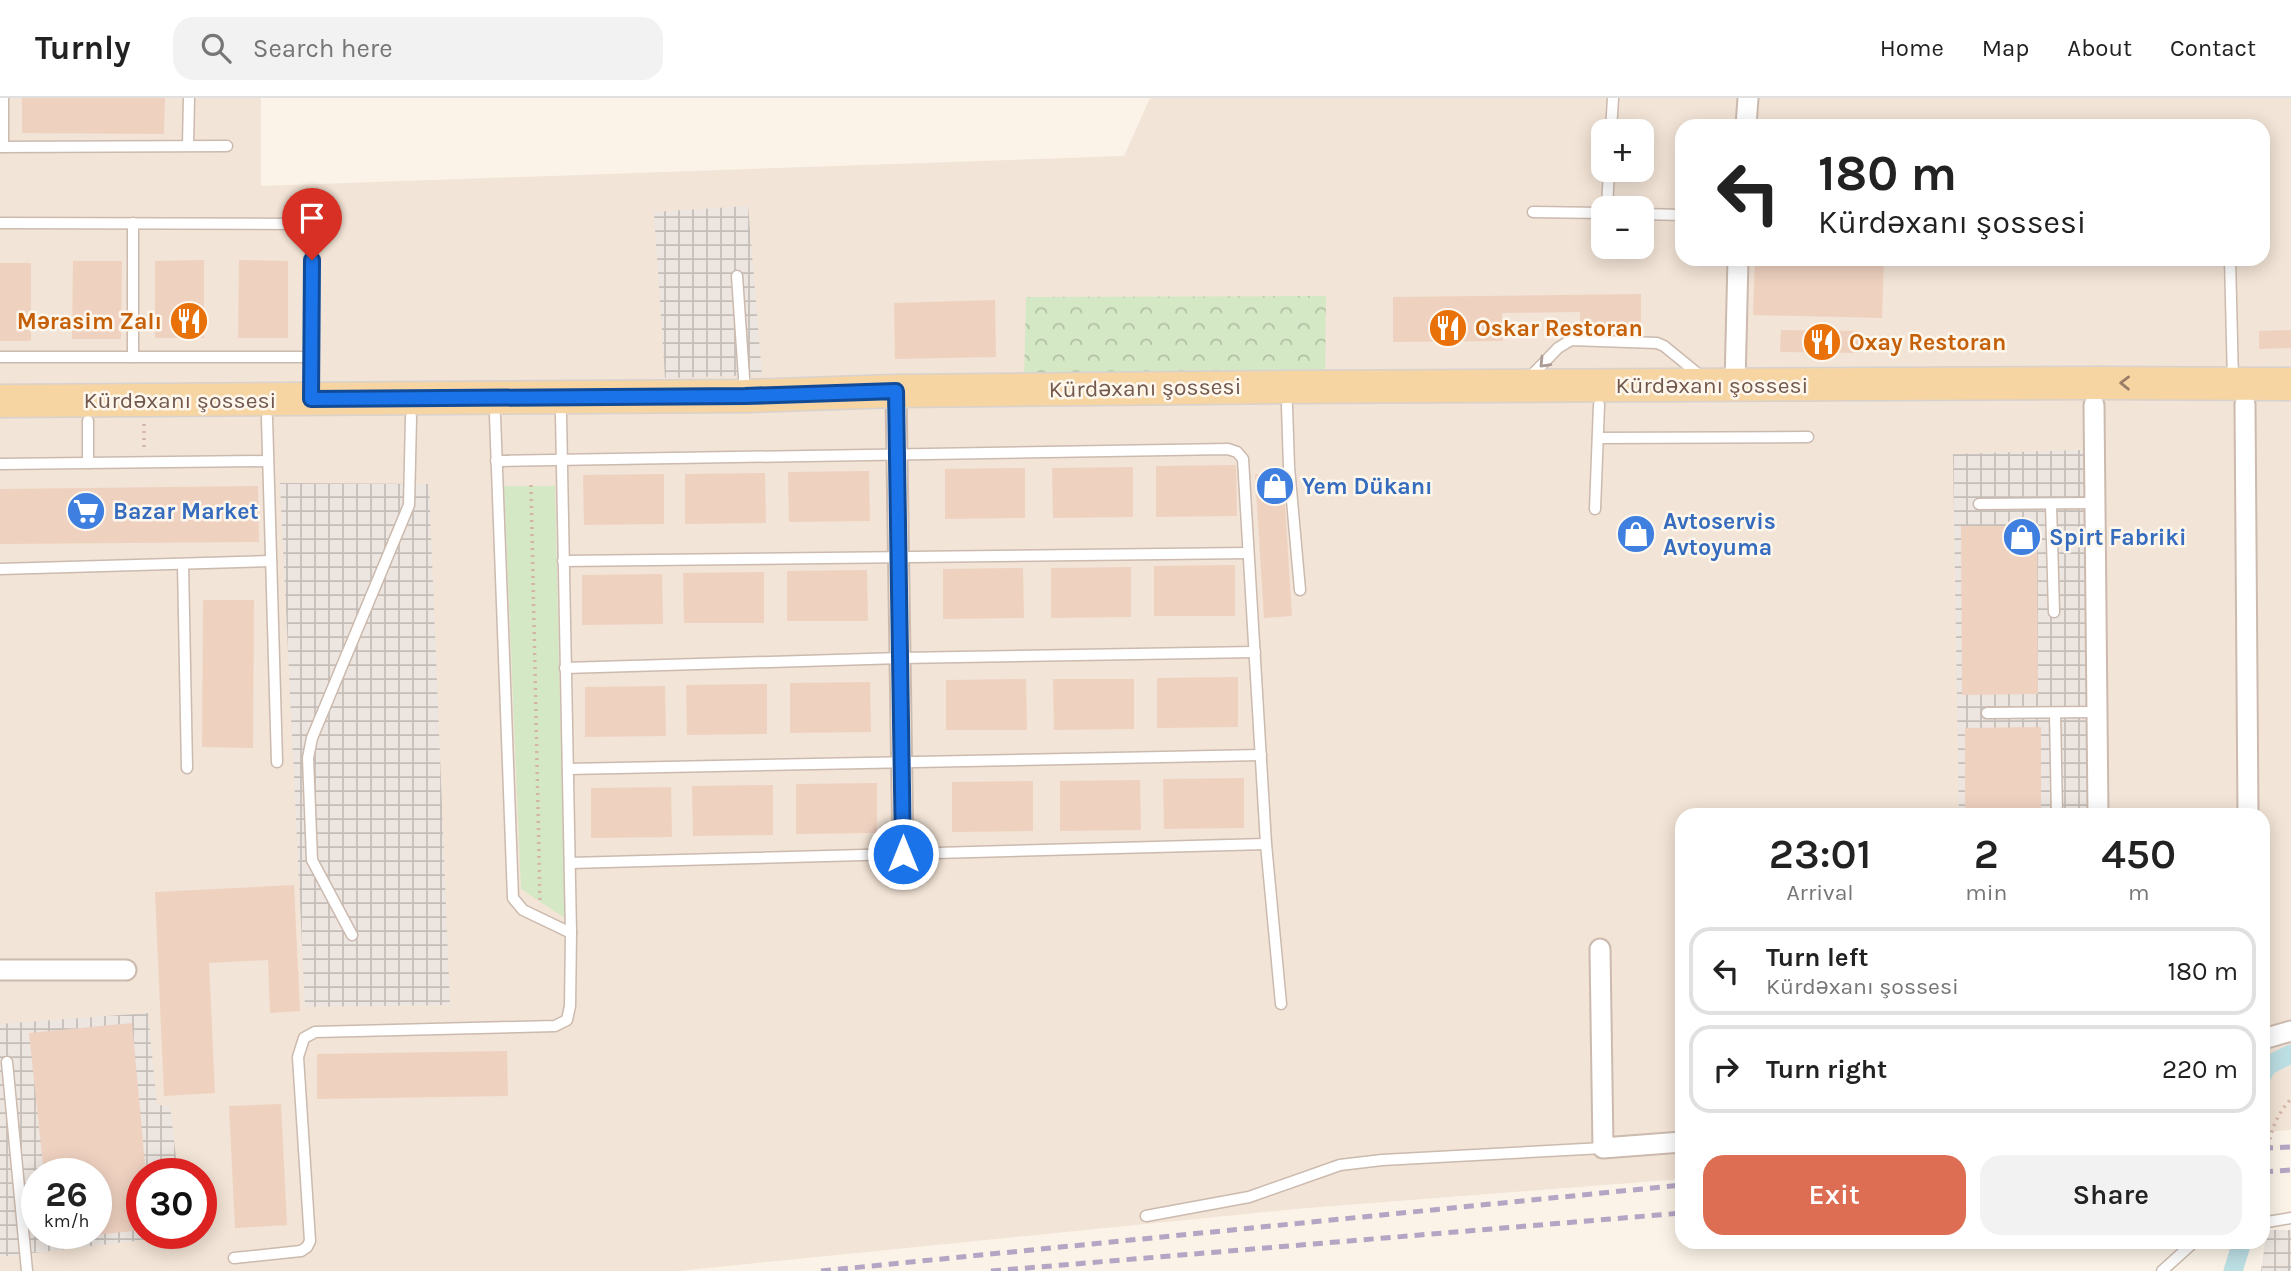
<!DOCTYPE html>
<html lang="en">
<head>
<meta charset="utf-8">
<style>
  body { margin:0; font-family:Karla,sans-serif; background:#f2f2f2; color:#222; height:100vh; display:flex; flex-direction:column; font-size:26px; white-space:nowrap }
  * { box-sizing:border-box; margin:0 }
  p { font-size:23px; color:#767676 }
  .icon { flex:none; width:38px; height:38px; fill:none; stroke:currentColor; stroke-width:2; stroke-linecap:round; stroke-linejoin:round }
  .map { position:relative; flex:1; overflow:hidden }
  .drawer { position:absolute; left:1675px; top:710px; width:595px; height:441px; display:flex; flex-direction:column; background:#fff; border-radius:21px; box-shadow:0 4px 18px #0003 }
  .drawer>* { flex:none }
  .hud { position:absolute; left:1675px; top:21px; width:595px; height:147px; border-radius:21px; box-shadow:0 4px 18px #0003; background:#fff; color:#222; overflow:hidden }
  .buttons { position:absolute; left:1591px; top:21px; display:grid; gap:14px }
  .buttons a { display:grid; place-items:center; width:63px; height:63px; border-radius:14px; background:#fff; box-shadow:0 4px 18px #0003; font-size:35px }
  .speed { position:absolute; left:21px; top:1060px; display:flex; gap:14px; font-size:35px; font-weight:700; text-align:center }
  .speed>* { display:grid; place-content:center; width:91px; height:91px; border-radius:50%; background:#fff; box-shadow:0 4px 18px #0003; line-height:1 }
  .speed small { font-size:18px; font-weight:400 }
  .speed .limit { border:10px solid #d22; background:#fff; color:#111 }
  .pin { position:absolute; display:grid; place-items:center; width:60px; height:60px; color:#fff; margin:-72px -30px; border-radius:50% 50% 50% 0; rotate:-45deg; box-shadow:0 0 7px #0007 }
  .pin .icon { rotate:45deg }
  .me { position:absolute; width:77px; margin:-38px; rotate:0deg; stroke-linejoin:round; filter:drop-shadow(0 0 5px #0008) }
  .turn { display:flex; align-items:center; gap:24px; height:147px; padding:0 28px; font-size:32px }
  .turn .icon { width:91px; height:91px; stroke-width:2.5 }
  .turn b { display:block; font-size:49px; line-height:60px }
  .eta { display:flex; justify-content:space-evenly; align-items:center; height:119px; text-align:center }
  .eta b { font-size:42px; font-weight:600; line-height:49px }
  .primary-button { display:flex; gap:14px; margin-top:auto; padding:14px 28px }
  .primary-button a { flex:1; height:80px; border-radius:21px; background:#de6e53; color:#fff; font-size:28px; font-weight:600; line-height:80px; text-align:center }
  .primary-button a+a { background:#f2f2f2; color:#222 }
  ul { padding:0; list-style:none }
  li { display:flex; align-items:center; gap:21px; height:88px; margin:0 14px 10px; padding:0 14px; border:4px solid #e0e0e0; border-radius:21px }
  li div { flex:1 }
  li b { display:block; font-size:26px }
  li em { font-style:normal }
  header { display:flex; align-items:center; gap:42px; box-sizing:border-box; height:98px; padding:0 35px; background:#fff; border-bottom:2px solid #e0e0e0 }
  header strong { font-size:33px }
  nav { display:flex; gap:38px; margin-inline-start:auto; font-size:24px }
  .search { width:490px; height:63px; background:#f2f2f2; display:flex; align-items:center; gap:18px; box-sizing:border-box; padding:0 24px; border-radius:21px; color:#767676; font-size:26px }
  .map>svg:first-child { display:block }
</style>
</head>
<body>
<header>
<strong>Turnly</strong>
<div class="search"><svg class="icon" aria-label="search" viewBox="0 0 24 24"><circle cx="10" cy="10" r="6"/><path d="M15 15l6 6"/></svg>Search here</div>
<nav><a>Home</a><a>Map</a><a>About</a><a>Contact</a></nav>
</header>
<div class="map">
<svg width="2291" height="1173" viewBox="0 0 2291 1173">
  <defs>
    <pattern id="industrial-grid" width="8" height="8" patternUnits="userSpaceOnUse" patternTransform="scale(1.75)"><rect width="8" height="8" fill="#ece5e0"/><path d="M0 4h8M4 0v8" fill="none" stroke="#c4bdb8"/></pattern>
    <pattern id="forest-crowns" width="20" height="18" patternUnits="userSpaceOnUse" patternTransform="scale(1.75)"><rect width="20" height="18" fill="#d5e8c6"/><path d="M2 6a3 3 0 1 1 6 0M12 15a3 3 0 1 1 6 0" fill="none" stroke="#b1bfa3"/></pattern>
  </defs>
  <rect width="100%" height="100%" fill="#fbf3e7"/>
  <path fill="#f2e4d6" fill-rule="evenodd" d="M0,0h261v88l863,-30 26,-58h1141v1032l-28,2v-316h-581v363l-387,30 -617,62h-678zM1682,28h581v133h-581zM1603,33h39v39h-39zM1603,110h39v39h-39zM37,1076h59v60h-59zM142,1076h59v60h-59z"/>
  <g fill="url(#industrial-grid)" fill-rule="evenodd">
    <polygon points="748,108 762,277 665,280 654,114"/>
    <polygon points="2084,352 2089,717 1959,717 1953,356"/>
    <polygon points="280,385 429,386 450,907 305,909"/>
    <path d="M148,915l9,92 13,1 8,68h-36v60l43,1 -185,22v-233zM37,1076h59v60h-59z"/>
    <polygon points="2267,1132 2291,1132 2291,1173 2261,1173"/>
  </g>
  <polygon fill="#d5e8c6" points="504,388 555,388 565,820 521,791"/>
  <polygon fill="url(#forest-crowns)" points="1326,198 1325,276 1024,281 1026,199"/>
  <g fill="none" stroke-linecap="round" stroke-linejoin="round">
    <g stroke="#bcdfe4" stroke-width="19">
      <polyline points="2263,976 2267,968 2291,956"/>
      <polyline points="2233,1173 2242,1144"/>
    </g>
  </g>
  <g fill="#efd1c0">
    <polygon points="22,0 165,0 164,36 22,35"/>
    <polygon points="1755,161 1884,161 1882,220 1753,217"/>
    <polygon points="204,162 204,240 155,240 155,163"/>
    <polygon points="239,162 288,163 288,240 238,240"/>
    <polygon points="73,163 122,163 121,241 72,241"/>
    <rect x="0" y="165" width="31" height="78"/>
    <polygon points="1641,196 1641,237 1580,238 1580,214 1502,215 1503,243 1393,244 1393,199"/>
    <polygon points="995,202 996,259 895,261 894,205"/>
    <polygon points="1781,232 1859,233 1858,255 1780,254"/>
    <polygon points="2291,232 2291,250 2259,251 2259,233"/>
    <polygon points="1236,367 1237,418 1156,419 1156,368"/>
    <polygon points="1133,369 1133,419 1053,420 1052,370"/>
    <polygon points="1025,370 1025,420 945,421 945,371"/>
    <polygon points="869,373 870,423 789,424 788,374"/>
    <polygon points="765,375 766,425 685,426 685,376"/>
    <polygon points="1283,375 1292,518 1264,520 1255,376"/>
    <polygon points="664,376 664,426 584,427 583,377"/>
    <polygon points="258,388 259,444 0,446 0,391"/>
    <polygon points="1961,428 2037,428 2038,596 1962,597"/>
    <polygon points="1235,467 1235,518 1154,518 1154,468"/>
    <polygon points="1131,469 1131,519 1051,520 1051,470"/>
    <polygon points="1023,470 1024,520 943,521 943,471"/>
    <polygon points="867,472 868,523 787,523 787,473"/>
    <polygon points="764,474 764,525 684,525 683,475"/>
    <polygon points="662,476 663,526 582,527 582,477"/>
    <polygon points="203,502 254,502 253,650 202,649"/>
    <polygon points="1238,579 1238,629 1157,630 1157,580"/>
    <polygon points="1026,581 1027,632 946,632 946,582"/>
    <polygon points="1053,581 1134,581 1134,631 1054,632"/>
    <polygon points="870,584 871,634 790,635 790,585"/>
    <polygon points="767,586 767,636 687,637 686,587"/>
    <polygon points="665,588 666,638 585,639 585,589"/>
    <polygon points="2041,629 2041,718 1965,718 1965,630"/>
    <polygon points="1244,680 1244,730 1164,731 1163,681"/>
    <polygon points="1140,682 1141,732 1060,733 1060,683"/>
    <polygon points="1033,683 1033,733 952,734 952,684"/>
    <polygon points="877,685 877,735 796,736 796,686"/>
    <polygon points="773,687 773,737 693,738 692,688"/>
    <polygon points="671,689 672,739 591,740 591,690"/>
    <polygon points="294,787 300,913 270,915 268,862 209,865 215,995 164,998 155,794"/>
    <polygon points="132,925 146,1076 142,1076 142,1132 96,1137 96,1076 44,1076 29,935"/>
    <polygon points="507,953 508,998 317,1001 317,956"/>
    <polygon points="281,1006 287,1127 235,1130 229,1008"/>
    <polygon points="50,1136 94,1136 94,1138 51,1142"/>
  </g>
  <g fill="none" stroke-linecap="round" stroke-linejoin="round">
    <g stroke="#ccbaae" stroke-width="13">
      <g id="service">
        <polyline points="3,0 3,48"/>
        <polyline points="1611,33 1613,0"/>
        <polyline points="188,47 189,0"/>
        <polyline points="0,49 227,48"/>
        <polyline points="1607,110 1609,72"/>
        <polyline points="1533,114 1603,115"/>
        <polyline points="1642,116 1682,117"/>
        <polyline points="0,125 298,126 308,130 312,138 311,297"/>
        <polyline points="2230,161 2233,283"/>
        <polyline points="737,178 745,294"/>
        <polyline points="0,259 312,259"/>
        <polyline points="133,259 133,125"/>
        <polyline points="1530,279 1558,250 1571,242 1657,245 1664,248 1702,279"/>
        <polyline points="1287,308 1289,369 1300,492"/>
        <polyline points="495,318 513,800 523,812 571,835"/>
        <polyline points="267,320 277,664"/>
        <polyline points="1598,340 1808,339"/>
        <polyline points="496,363 1228,351 1237,354 1243,361 1266,746 1281,906"/>
        <polyline points="88,365 88,323"/>
        <polyline points="0,366 267,363"/>
        <polyline points="1979,406 2094,405"/>
        <polyline points="2051,406 2054,514"/>
        <polyline points="1595,411 1599,307"/>
        <polyline points="563,463 1248,455"/>
        <polyline points="183,466 187,670"/>
        <polyline points="0,471 271,463"/>
        <polyline points="565,570 901,560 1255,554"/>
        <polyline points="1987,615 2098,614"/>
        <polyline points="2055,615 2057,718"/>
        <polyline points="568,671 1261,657"/>
        <polyline points="570,765 1266,746"/>
        <polyline points="352,837 312,762 308,660 312,640 409,407 411,319"/>
        <polyline points="7,964 27,1173"/>
        <polyline points="1146,1118 1249,1099 1340,1067 1382,1062 1603,1050"/>
        <polyline points="2267,1124 2291,1120"/>
        <polyline points="234,1160 301,1153 307,1149 310,1143 298,959 304,940 315,934 555,928 567,922 570,908 571,835 561,317"/>
        <polyline points="2162,1173 2194,1144"/>
      </g>
    </g>
    <g stroke="#ccbaae" stroke-width="23">
      <g id="minor">
        <polyline points="1746,28 1748,0"/>
        <polyline points="1735,286 1738,161"/>
        <polyline points="896,293 903,756"/>
        <polyline points="2245,306 2248,718"/>
        <polyline points="2094,307 2098,718"/>
        <polyline points="1600,851 1603,1050 1682,1044"/>
        <polyline points="0,872 126,872"/>
        <polyline points="2263,941 2291,933"/>
      </g>
    </g>
    <g stroke="#d8d1cd" stroke-width="35">
      <polyline id="primary" points="0,303 745,298 896,293 1286,289 2099,285 2291,286"/>
    </g>
    <g stroke="#d4b5a3" stroke-width="3.5" stroke-dasharray="2 5" stroke-linecap="butt">
      <polyline points="144,326 144,349"/>
      <polyline points="531,387 540,803"/>
      <path d="M2267,1111c0,-40 -6,-78 24,-110"/>
    </g>
    <use href="#service" stroke="#fff" stroke-width="10"/>
    <use href="#minor" stroke="#fff" stroke-width="19"/>
    <use href="#primary" stroke="#f6d5a3" stroke-width="32"/>
    <g stroke="#b5a5c4" stroke-width="5" stroke-dasharray="10 7" stroke-linecap="butt">
      <polyline points="2263,1050 2291,1049"/>
      <polyline points="2263,1074 2291,1072"/>
      <polyline points="821,1173 1682,1087"/>
      <polyline points="991,1173 1682,1115"/>
    </g>
  </g>
  <defs><path id="oneway-chevron" d="M-2-3.5L2.5 0L-2 3.5" fill="none" stroke-width="1.6" stroke-linecap="round" stroke-linejoin="round" transform="scale(1.75)"/></defs>
  <use stroke="#ab9b94" href="#oneway-chevron" transform="translate(1544 265) rotate(134)"/>
  <use stroke="#9a7e67" href="#oneway-chevron" transform="translate(2125 285) rotate(-179)"/>
  <g fill="none" stroke-linecap="round" stroke-linejoin="round">
    <g stroke="#114b97" stroke-width="18">
      <polyline id="route" points="312,162 311,301 745,298 896,293 903,756"/>
    </g>
    <use href="#route" stroke="#1a73e8" stroke-width="12"/>
  </g>
  <defs>
    <g id="restaurant-disc" transform="scale(2.0125)"><circle r="9.5" fill="#e8710a" stroke="#fef7ed"/><path d="M-5-6h1v4h1v-4h1v4h1v-4h1v5L-1.5 .5V6h-2V.5L-5-1ZM5-6V6H3V1.5H1.5Q1.5-4 5-6Z" fill="#fff"/></g>
    <g id="shop-disc" transform="scale(2.0125)"><circle r="9.5" fill="#3f7fe0" stroke="#fef7ed"/><path d="M-5-2.5h2.3a2.7 3.5 0 0 1 5.4 0H5L5.5 6h-11ZM-1.5-2.5h3a1.5 2.3 0 0 0-3 0Z" fill="#fff"/></g>
    <g id="supermarket-disc" transform="scale(2.0125)"><circle r="9.5" fill="#3f7fe0" stroke="#fef7ed"/><path d="M-6-5.5h2.5l.6 2H6L4.5 2H-2.5L-4.4-4H-6ZM-1.5 3.2a1.3 1.3 0 1 0 .1 0ZM3 3.2a1.3 1.3 0 1 0 .1 0Z" fill="#fff"/></g>
  </defs>
  <g fill-rule="evenodd">
    <use href="#restaurant-disc" x="189" y="223"/>
    <use href="#restaurant-disc" x="1448" y="230"/>
    <use href="#restaurant-disc" x="1822" y="244"/>
    <use href="#shop-disc" x="1275" y="388"/>
    <use href="#supermarket-disc" x="86" y="413"/>
    <use href="#shop-disc" x="1636" y="436"/>
    <use href="#shop-disc" x="2022" y="439"/>
  </g>
  <g text-anchor="middle" dominant-baseline="central" stroke-width="5" stroke-linejoin="round" paint-order="stroke">
    <g font-size="23" font-weight="bold" fill="#c56008" stroke="#fef7ed" text-anchor="start">
      <text x="162" y="223" text-anchor="end">Mərasim Zalı</text>
      <text x="1475" y="230">Oskar Restoran</text>
      <text x="1849" y="244">Oxay Restoran</text>
    </g>
    <g font-size="23" fill="#73594d" stroke="#fef7ed">
      <text x="1712" y="287">Kürdəxanı şossesi</text>
      <text transform="translate(1145 290) rotate(-1)">Kürdəxanı şossesi</text>
      <text x="180" y="302">Kürdəxanı şossesi</text>
    </g>
    <g font-size="23" font-weight="bold" fill="#366cbe" stroke="#fef7ed" text-anchor="start">
      <text x="1302" y="388">Yem Dükanı</text>
      <text x="113" y="413">Bazar Market</text>
      <text x="1663" y="423">Avtoservis<tspan x="1663" dy="26">Avtoyuma</tspan></text>
      <text x="2049" y="439">Spirt Fabriki</text>
    </g>
  </g>
</svg>
<div class="buttons">
<a>+</a>
<a>−</a>
</div>
<div class="speed"><div>26<small>km/h</small></div><div class="limit">30</div></div>
<div class="pin" style="left:312px;top:162px;background:#d93025"><svg class="icon" aria-label="arrive" viewBox="0 0 24 24"><path d="M6 21V4h12l-3 4 3 4H6"/></svg></div>
<svg class="me" style="left:903px;top:756px" viewBox="-20 -20 40 40"><circle r="17" fill="#1a73e8" stroke="#fff" stroke-width="3"/><path d="M0-11L8 9 0 5-8 9z" fill="#fff"/></svg>
<div class="hud">
<div class="turn"><svg class="icon" aria-label="left" viewBox="0 0 24 24"><path d="M17 20v-9H6M10 6l-5 5 5 5"/></svg><div><b>180 m</b>Kürdəxanı şossesi</div></div>
</div>
<section class="drawer">
<div class="eta">
<div><b>23:01</b><p>Arrival</p></div>
<div><b>2</b><p>min</p></div>
<div><b>450</b><p>m</p></div>
</div>
<ul>
<li><svg class="icon" aria-label="left" viewBox="0 0 24 24"><path d="M17 20v-9H6M10 6l-5 5 5 5"/></svg><div><b>Turn left</b><p>Kürdəxanı şossesi</p></div><em>180 m</em></li>
<li><svg class="icon" aria-label="right" viewBox="0 0 24 24"><path d="M7 20v-9h11M14 6l5 5-5 5"/></svg><div><b>Turn right</b></div><em>220 m</em></li>
</ul>
<div class="primary-button"><a>Exit</a><a>Share</a></div>
</section>
</div>
</body>
</html>
